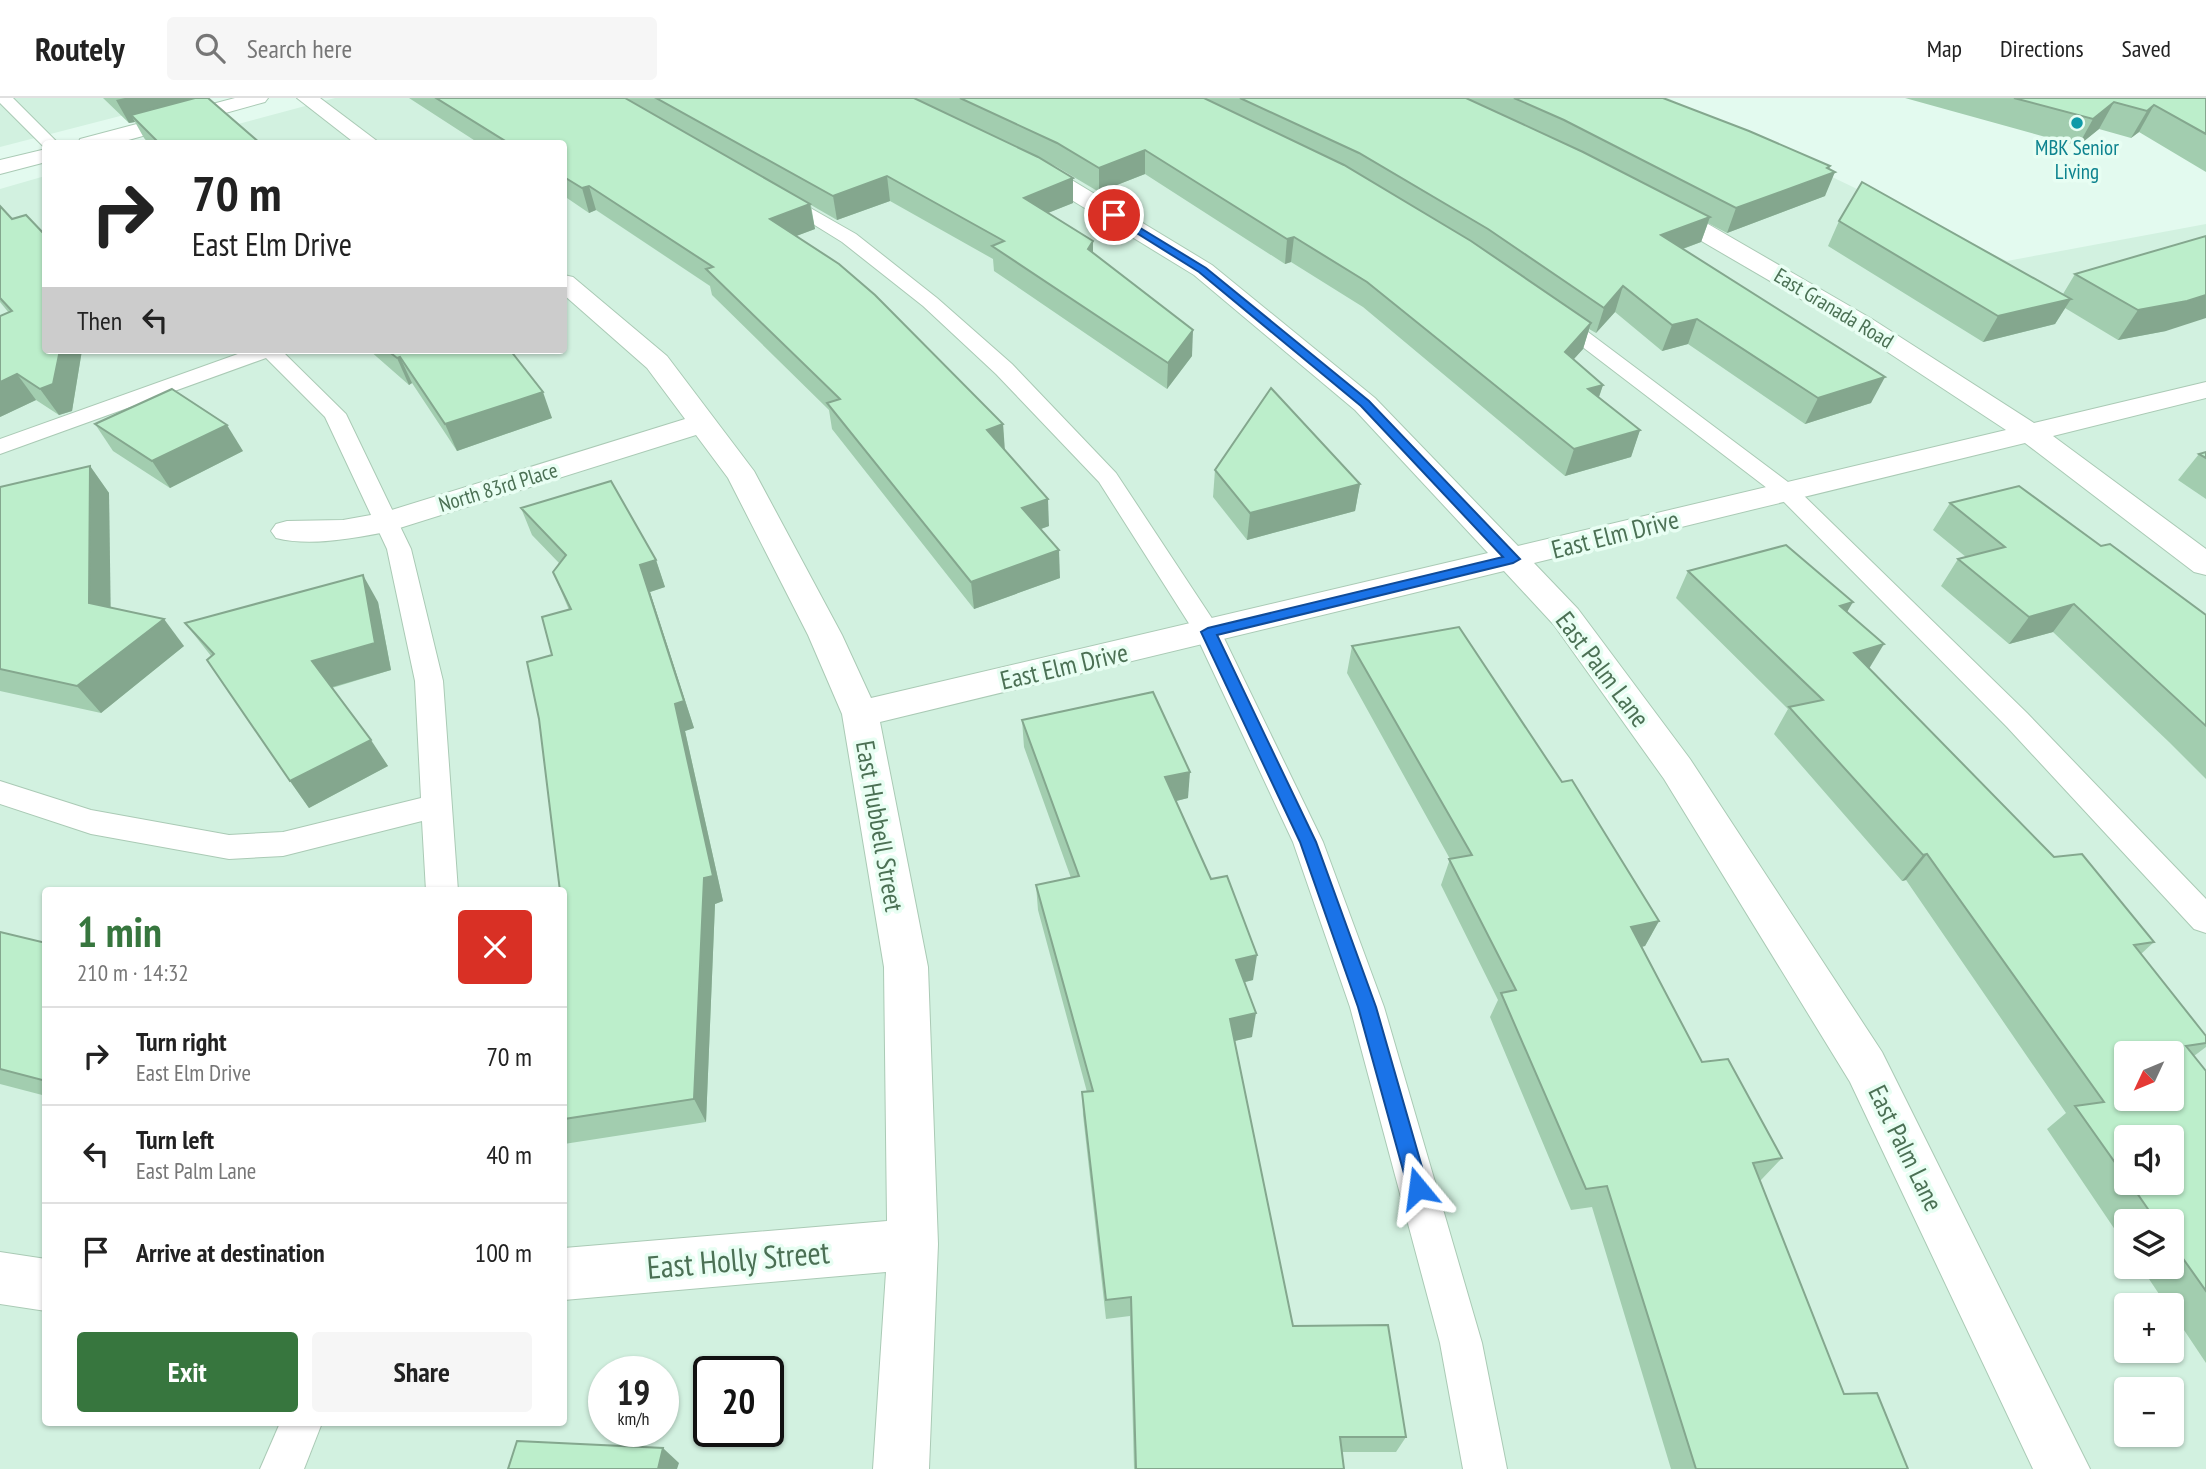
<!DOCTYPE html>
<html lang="en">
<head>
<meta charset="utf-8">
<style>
  body { margin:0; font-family:"PT Sans Narrow",sans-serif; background:#f6f6f6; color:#222; height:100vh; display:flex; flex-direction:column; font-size:26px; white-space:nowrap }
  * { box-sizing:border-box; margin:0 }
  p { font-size:23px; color:#767676 }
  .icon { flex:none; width:38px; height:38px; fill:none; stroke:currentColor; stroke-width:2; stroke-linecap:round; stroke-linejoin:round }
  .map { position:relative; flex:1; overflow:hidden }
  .sheet { position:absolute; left:42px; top:789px; width:525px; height:539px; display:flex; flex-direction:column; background:#fff; border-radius:7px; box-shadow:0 2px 5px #0004 }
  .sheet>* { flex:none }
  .guide { position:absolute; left:42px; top:42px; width:525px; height:214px; border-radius:7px; box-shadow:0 2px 5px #0004; background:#fff; color:#222; overflow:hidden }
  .needle { width:46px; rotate:226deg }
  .controls { position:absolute; left:2114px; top:943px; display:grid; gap:14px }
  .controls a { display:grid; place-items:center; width:70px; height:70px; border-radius:7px; background:#fff; box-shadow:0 2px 5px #0004; font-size:35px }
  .speed { position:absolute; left:588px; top:1258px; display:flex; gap:14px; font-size:35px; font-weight:700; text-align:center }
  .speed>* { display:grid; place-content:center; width:91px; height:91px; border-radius:50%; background:#fff; box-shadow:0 2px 5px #0004; line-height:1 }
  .speed small { font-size:18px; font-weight:400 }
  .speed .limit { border:4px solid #111; border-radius:10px; background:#fff; color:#111 }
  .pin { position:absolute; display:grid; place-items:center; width:60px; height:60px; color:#fff; margin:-30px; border:4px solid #fff; border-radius:50%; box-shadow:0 2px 7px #0007 }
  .me { position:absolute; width:77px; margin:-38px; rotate:344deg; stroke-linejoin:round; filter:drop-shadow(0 0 5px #0008) }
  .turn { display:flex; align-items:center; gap:24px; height:147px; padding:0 35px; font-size:32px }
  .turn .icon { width:91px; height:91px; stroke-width:2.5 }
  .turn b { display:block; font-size:49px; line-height:60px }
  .then { display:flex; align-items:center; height:66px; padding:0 35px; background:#0003; gap:14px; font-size:26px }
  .round { display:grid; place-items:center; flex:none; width:74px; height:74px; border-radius:7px; background:#f6f6f6 }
  .headline { display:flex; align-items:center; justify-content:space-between; height:119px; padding:0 35px }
  h1 { font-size:42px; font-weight:600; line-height:52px; color:#37763e }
  .button { display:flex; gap:14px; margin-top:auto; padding:14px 35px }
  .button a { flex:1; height:80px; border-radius:7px; background:#37763e; color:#fff; font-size:28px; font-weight:600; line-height:80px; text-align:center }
  .button a+a { background:#f6f6f6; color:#222 }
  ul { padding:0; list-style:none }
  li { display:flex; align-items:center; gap:21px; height:98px; padding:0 35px; border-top:2px solid #e0e0e0 }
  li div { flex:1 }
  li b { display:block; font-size:26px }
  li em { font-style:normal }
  header { display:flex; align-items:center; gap:42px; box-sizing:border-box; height:98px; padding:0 35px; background:#fff; border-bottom:2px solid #e0e0e0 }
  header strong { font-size:33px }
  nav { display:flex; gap:38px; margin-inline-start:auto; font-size:24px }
  .search { width:490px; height:63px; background:#f6f6f6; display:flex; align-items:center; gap:18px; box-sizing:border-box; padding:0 24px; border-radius:7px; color:#767676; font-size:26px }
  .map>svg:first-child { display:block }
</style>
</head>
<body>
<header>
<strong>Routely</strong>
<div class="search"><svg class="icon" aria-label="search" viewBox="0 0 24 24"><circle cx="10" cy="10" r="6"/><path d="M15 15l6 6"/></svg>Search here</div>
<nav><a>Map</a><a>Directions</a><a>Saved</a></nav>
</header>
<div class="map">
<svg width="2206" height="1371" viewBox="0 0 2206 1371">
  <rect width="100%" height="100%" fill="#e3faef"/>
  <g fill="#d2f1e0" fill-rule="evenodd">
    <polygon points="0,0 190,0 0,49"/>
    <path d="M335,0h1333l339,163 199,-37v1245h-2206v-1280l45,-13 1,174h518v-206l-397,-1zM46,793h518v532h-518zM2126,956h46v45h-46zM2126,1040h46v45h-46zM2126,1124h46v45h-46zM2126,1208h46v45h-46zM604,1274h59v60h-59zM709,1274h59v60h-59zM2126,1292h46v45h-46z"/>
  </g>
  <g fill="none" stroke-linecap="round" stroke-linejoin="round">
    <g stroke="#aacab5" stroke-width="2">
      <g id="service">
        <polygon points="0,0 13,0 59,46 46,46 45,50 0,5"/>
        <polygon points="777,91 856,136 937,200 1012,266 1116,375 1221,534 1323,744 1384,909 1482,1245 1507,1371 1463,1371 1440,1245 1350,909 1293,744 1195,535 1099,384 996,276 923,208 842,144 771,100 768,96 771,92"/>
        <polygon points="1553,211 1560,213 1796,390 2027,615 2206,801 2206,835 2194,831 2007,629 1780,400 1546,221 1543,217 1546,213"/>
        <polygon points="249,252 281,252 346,316 411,451 443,583 458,793 426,793 422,723 283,758 229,761 91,736 0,706 0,683 91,712 229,737 283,734 421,700 415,583 387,451 325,319 266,260 0,356 0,341"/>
        <polygon points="280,1325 322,1325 304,1371 260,1371"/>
      </g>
    </g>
    <g stroke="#aacab5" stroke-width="2">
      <g id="minor">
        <polygon points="297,0 320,0 381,46 356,46"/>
        <path d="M1029,59l8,2 175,106 163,133 143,148 488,-116 -152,-100 -204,-119 -4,-5 4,-5 8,-2 50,25 164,95 162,104 172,-41v16l-153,38 153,113v26l-12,-3 -169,-129 -491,120 44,46 112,150 192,293 208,417h-57l-183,-387 -186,-303 -110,-154 -50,-54 -624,151 48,245 10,277 -9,225h-56l13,-197 -322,28v-52l323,-27 -3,-254 -42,-253 -34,-79 -80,-157 -32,-43 -309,97c-35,6 -76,15 -111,6l-5,-7 5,-7 11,-3 56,-1 39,-7 303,-94 -38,-51 -83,-73v-20l9,2 94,79 87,115 88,164 29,63 617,-145 -133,-143 -161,-135 -173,-106 -3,-5 3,-5z"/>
        <polygon points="0,1154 46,1161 46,1213 0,1206"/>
      </g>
    </g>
    <g stroke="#aacab5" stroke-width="2">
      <g id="tertiary">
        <polygon points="235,0 268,0 265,4 114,46 78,46 80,41"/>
        <polygon points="46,51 46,64 0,76 0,62"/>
      </g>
    </g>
    <use href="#service" fill="#fff" fill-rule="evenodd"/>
    <use href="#minor" fill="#fff" fill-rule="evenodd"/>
    <use href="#tertiary" fill="#fff" fill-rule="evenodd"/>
  </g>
  <g fill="#a2cdaf" fill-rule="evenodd">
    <polygon points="103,0 208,0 261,46 149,46 144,40 135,24 129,25"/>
    <polygon points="409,0 1663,0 1829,71 1825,98 1727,135 1708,125 1701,144 1683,151 1871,305 1805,326 1688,246 1662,253 1615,214 1596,235 1589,231 1583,251 1573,261 1603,287 1599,299 1640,332 1631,359 1565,378 1363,209 1291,164 1285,166 1145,76 1099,94 1057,69 1039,60 1073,105 1048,115 1093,155 1192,258 1167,291 994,173 993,161 890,103 837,122 811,107 815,131 796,138 1003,326 1004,352 1049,428 1041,431 1060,480 974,511 832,331 829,312 712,197 710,188 596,112 589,115 564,98 564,46 480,46"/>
    <polygon points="1905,0 2206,0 2206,74 2139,34 2131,40 2099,31 2078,48"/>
    <polygon points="0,108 46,252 82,252 72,313 59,317 36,302 0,319 9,215 0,204"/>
    <polygon points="1839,123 2063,196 2075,176 2206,138 2166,233 2118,242 2065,210 2055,226 1983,244 1828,148"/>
    <polygon points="369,252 510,252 552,320 457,353 412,285 409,287"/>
    <polygon points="95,326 243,353 170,390 113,353"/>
    <polygon points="2206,354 2206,401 2178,382 2199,356"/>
    <polygon points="90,368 109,395 110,510 184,548 101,615 0,593 0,389"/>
    <polygon points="1215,372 1360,386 1355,413 1247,442 1213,399"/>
    <polygon points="1950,405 2101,448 2206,517 2206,681 2169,644 2053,534 2009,546 1941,488 1958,461 1966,459 1933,432"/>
    <polygon points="521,410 656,462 665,489 650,494 694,630 685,633 723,803 715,806 706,1024 564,1046 564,793 552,557 569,512 553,474 559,465 532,437"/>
    <path d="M1688,473l159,41 22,57 185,188 100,85 -13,12 65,82v11l-12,9 12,15v292l-34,-51v-6h-5l-26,-39h31v-45h-46v24l-79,-117 19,-16 -160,-233 -4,1 -128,-147 14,-25 -112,-111zM2126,1040l46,45h-46z"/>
    <polygon points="378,504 391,572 332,590 388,668 309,710 290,683 211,558 185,525"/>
    <polygon points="1352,548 1562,684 1659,823 1645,848 1642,849 1702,964 1782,1060 1761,1082 1760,1082 1844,1296 1908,1371 1671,1371 1592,1109 1571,1112 1490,919 1498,902 1441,787 1450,761 1347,575"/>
    <polygon points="1022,622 1188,700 1176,703 1253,882 1245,884 1252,939 1234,943 1293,1228 1406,1339 1396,1354 1342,1354 1344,1371 1134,1371 1130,1218 1106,1221 1083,1017 1082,994 1087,994 1038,812 1036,787 1071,780 1024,649"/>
    <polygon points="0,834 46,845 46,998 0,986"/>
  </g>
  <g fill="#84a78e">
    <polygon points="125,0 197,0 131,17 135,24 129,25 116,2"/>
    <polygon points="2114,4 2099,31 2078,48 2093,21"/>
    <polygon points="2154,7 2139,34 2131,40 2147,13"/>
    <polygon points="1145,52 1145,76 1099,94 1099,70"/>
    <polygon points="1830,68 1827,77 1835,74 1825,98 1727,135 1736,110"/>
    <polygon points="887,78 890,103 837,122 833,98"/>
    <polygon points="1073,80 1073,105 1025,124 1024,100"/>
    <polygon points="589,88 596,112 589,115 582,90"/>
    <polygon points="810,106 815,131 775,146 770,121"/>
    <polygon points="1710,119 1701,144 1652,162 1661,137"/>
    <polygon points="1294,139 1291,164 1285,166 1287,141"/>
    <polygon points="1093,143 1093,168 1088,151"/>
    <polygon points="1623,188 1615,214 1596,235 1604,210"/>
    <polygon points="2206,197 2206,220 2166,233 2118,242 2138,212"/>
    <polygon points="2071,201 2055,226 1983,244 1998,218"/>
    <polygon points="1697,221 1688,246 1662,253 1672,227"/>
    <polygon points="1591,225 1583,251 1557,280 1565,254"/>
    <polygon points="1193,232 1192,258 1167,291 1168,265"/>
    <polygon points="60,252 82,252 72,313 59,317 40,291"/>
    <polygon points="400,259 412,285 409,287 397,260"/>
    <polygon points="17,276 36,302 0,319 0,284"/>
    <polygon points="1885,279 1871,305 1805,326 1818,300"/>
    <polygon points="1603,287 1594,313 1588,291"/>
    <polygon points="543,294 552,320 457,353 445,326"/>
    <polygon points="1003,326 1005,353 987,332"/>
    <polygon points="227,327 243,353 170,390 152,363"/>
    <polygon points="1640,332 1631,359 1565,378 1574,351"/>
    <polygon points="90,368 109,395 111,532 89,505"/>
    <polygon points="1360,386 1355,413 1247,442 1250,415"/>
    <polygon points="1048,401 1049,428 1024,437 1022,410"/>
    <polygon points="1059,452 1060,480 974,511 971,484"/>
    <polygon points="656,462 665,489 650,494 694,630 685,633 723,803 715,806 706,1024 694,1001 675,606 640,467"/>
    <polygon points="363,477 378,504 391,572 329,590 312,563"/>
    <polygon points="1853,504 1837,531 1840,508"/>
    <polygon points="2074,506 2053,534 2009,546 2029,519"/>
    <polygon points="164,521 184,548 101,615 77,588"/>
    <polygon points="1884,546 1867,574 1854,555"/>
    <polygon points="371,642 388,668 309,710 290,683"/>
    <polygon points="1190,674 1188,700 1164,706 1165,679"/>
    <polygon points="1927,756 1906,782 1902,783 1923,757"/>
    <polygon points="1659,823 1645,848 1617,854 1631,829"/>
    <polygon points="1257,857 1253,882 1233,887 1236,862"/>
    <polygon points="1256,915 1252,939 1226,945 1230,921"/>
    <polygon points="663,1350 679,1365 677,1371 658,1371"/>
  </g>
  <g fill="#bceecb" stroke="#84a78e" stroke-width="2" fill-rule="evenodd">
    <polygon points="195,0 208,0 261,46 160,46 131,17"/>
    <polygon points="436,0 625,0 810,106 770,121 839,166 875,197 1003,326 987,332 1048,401 1022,410 1059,452 971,484 827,305 840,301 706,171 713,169 589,88 582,90 564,79 564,46 510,46"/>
    <polygon points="656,0 914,0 1038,59 1073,80 1024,100 1093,143 1088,151 1193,232 1168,265 992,148 1004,143 887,78 833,98"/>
    <polygon points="960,0 1204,0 1344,67 1471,143 1591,225 1565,254 1603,287 1588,291 1640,332 1574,351 1367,184 1294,139 1287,141 1145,52 1099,70 1057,45"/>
    <polygon points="1240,0 1466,0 1583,54 1710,119 1661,137 1885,279 1818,300 1697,221 1672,227 1623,188 1604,210 1488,131 1359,55"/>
    <polygon points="1514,0 1663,0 1749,33 1830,68 1827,70 1835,74 1736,110 1564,22"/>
    <polygon points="2014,0 2206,0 2206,36 2154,7 2147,13 2114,4 2093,21"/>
    <polygon points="1862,84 2071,201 1998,218 1839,123"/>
    <polygon points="0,108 12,121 26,117 46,138 46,252 60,252 53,286 40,291 17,276 0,284 0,218 12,213 0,200"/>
    <polygon points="2206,138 2206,197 2187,203 2138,212 2075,176"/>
    <polygon points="387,252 510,252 543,294 445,326 400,259 397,260"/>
    <polygon points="1271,290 1360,386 1250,415 1215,372"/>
    <polygon points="172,291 227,327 152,363 95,326"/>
    <polygon points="2206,354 2206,360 2199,356"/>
    <polygon points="90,368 89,505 164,521 77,588 0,571 0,389"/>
    <polygon points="611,383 656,462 640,467 684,603 675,606 713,778 704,780 694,1001 564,1021 564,793 560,793 539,621 527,564 552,557 542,519 571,511 553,474 566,457 521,410"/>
    <polygon points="2019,388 2101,448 2110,446 2206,517 2206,628 2074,506 2029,519 1958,461 2005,449 1950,405"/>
    <path d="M1786,447l67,57 -13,4 44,38 -30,9 200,204 28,-3 72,88 -20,3 72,91v7l-20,3 20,25v220l-34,-48v-21h-15l-27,-39h42v-45h-46v40l-51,-72 29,-4 -177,-248 -4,1 -134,-148 34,-7 -135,-129zM2126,956h46v45h-46z"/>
    <polygon points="363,477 375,545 312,563 371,642 290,683 207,562 214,556 185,525"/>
    <polygon points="1459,529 1562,684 1572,682 1659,823 1631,829 1702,964 1728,961 1782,1060 1753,1065 1844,1296 1877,1295 1908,1371 1696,1371 1607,1088 1586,1091 1501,895 1516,892 1449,761 1472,757 1352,548"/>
    <polygon points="1153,594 1190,674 1165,679 1211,781 1227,778 1257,857 1236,862 1256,915 1230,921 1293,1228 1388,1227 1406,1339 1340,1339 1344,1371 1136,1371 1131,1199 1106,1202 1082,994 1093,993 1036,787 1079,778 1022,622"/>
    <polygon points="0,834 46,845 46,983 0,971"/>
    <polygon points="517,1343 663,1350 658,1371 508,1371"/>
  </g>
  <polygon fill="#1a73e8" stroke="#114b97" stroke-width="2" points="1114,114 1206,170 1369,303 1520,461 1513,465 1217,537 1316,744 1376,909 1428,1090 1425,1097 1418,1100 1411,1097 1408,1090 1358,909 1300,744 1201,534 1208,530 1503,459 1361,308 1199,174 1111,119 1109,117"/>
  <circle fill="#0f9aa8" stroke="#e8fef3" stroke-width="2.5" cx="2077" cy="25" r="7"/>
  <g text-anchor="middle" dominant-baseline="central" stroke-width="7" stroke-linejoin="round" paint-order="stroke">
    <g font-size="21" fill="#0d838f" stroke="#e8fef3">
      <text x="2077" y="49">MBK Senior<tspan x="2077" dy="24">Living</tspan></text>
    </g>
    <g font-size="21" fill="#4b7054" stroke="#e8fef3">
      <text transform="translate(1834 210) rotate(31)">East Granada Road</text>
      <text transform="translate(498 389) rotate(-17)">North 83rd Place</text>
    </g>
    <g font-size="26" fill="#4b7054" stroke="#e8fef3">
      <text transform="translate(1615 436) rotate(-14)">East Elm Drive</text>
      <text transform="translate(1064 568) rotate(-13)">East Elm Drive</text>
      <text transform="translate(1603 571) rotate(53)">East Palm Lane</text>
      <text transform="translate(880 728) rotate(80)">East Hubbell Street</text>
      <text transform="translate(1906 1050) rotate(64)">East Palm Lane</text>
    </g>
    <g font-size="32" fill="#4b7054" stroke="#e8fef3">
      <text transform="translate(738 1161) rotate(-5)">East Holly Street</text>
    </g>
  </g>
</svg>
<div class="controls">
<a><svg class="needle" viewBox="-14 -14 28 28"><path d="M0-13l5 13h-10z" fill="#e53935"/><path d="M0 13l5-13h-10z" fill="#767676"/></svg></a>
<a><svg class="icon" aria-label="sound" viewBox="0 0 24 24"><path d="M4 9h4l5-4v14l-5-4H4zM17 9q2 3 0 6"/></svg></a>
<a><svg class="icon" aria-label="layers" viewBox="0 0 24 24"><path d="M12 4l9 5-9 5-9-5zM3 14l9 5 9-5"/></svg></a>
<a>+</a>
<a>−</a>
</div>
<div class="speed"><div>19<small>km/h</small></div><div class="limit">20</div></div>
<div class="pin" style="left:1114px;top:117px;background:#d93025"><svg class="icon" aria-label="arrive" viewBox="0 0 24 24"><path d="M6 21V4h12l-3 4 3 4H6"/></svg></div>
<svg class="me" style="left:1418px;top:1090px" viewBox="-20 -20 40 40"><path d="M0-17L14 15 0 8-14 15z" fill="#1a73e8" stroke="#fff" stroke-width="4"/></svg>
<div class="guide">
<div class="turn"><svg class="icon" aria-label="right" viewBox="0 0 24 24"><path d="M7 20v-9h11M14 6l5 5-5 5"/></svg><div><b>70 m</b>East Elm Drive</div></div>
<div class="then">Then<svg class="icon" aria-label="left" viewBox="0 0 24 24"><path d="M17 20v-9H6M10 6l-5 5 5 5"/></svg></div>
</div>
<section class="sheet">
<div class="headline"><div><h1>1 min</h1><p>210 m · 14:32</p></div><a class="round" style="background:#d93025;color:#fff"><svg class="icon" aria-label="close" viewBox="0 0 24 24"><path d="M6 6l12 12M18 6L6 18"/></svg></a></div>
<ul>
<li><svg class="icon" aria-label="right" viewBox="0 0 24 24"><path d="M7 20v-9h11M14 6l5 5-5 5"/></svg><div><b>Turn right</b><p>East Elm Drive</p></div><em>70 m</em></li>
<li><svg class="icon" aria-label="left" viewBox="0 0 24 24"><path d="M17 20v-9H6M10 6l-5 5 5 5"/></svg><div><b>Turn left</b><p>East Palm Lane</p></div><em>40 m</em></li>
<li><svg class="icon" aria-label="arrive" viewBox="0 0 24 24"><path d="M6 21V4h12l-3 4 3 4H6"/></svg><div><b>Arrive at destination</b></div><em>100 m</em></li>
</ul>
<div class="button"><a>Exit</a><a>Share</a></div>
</section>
</div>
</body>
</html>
